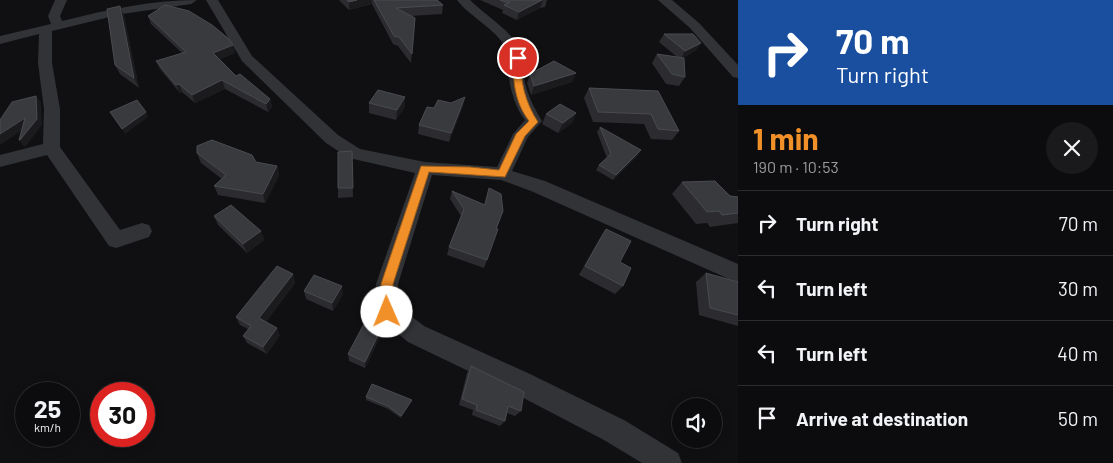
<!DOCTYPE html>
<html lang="en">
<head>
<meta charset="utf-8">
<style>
  body { margin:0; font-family:Barlow,sans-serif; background:#1a1a1c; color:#f1f3f6; height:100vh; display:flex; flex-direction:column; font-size:19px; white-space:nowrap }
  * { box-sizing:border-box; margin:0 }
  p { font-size:16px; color:#9a9b9e }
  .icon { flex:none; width:28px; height:28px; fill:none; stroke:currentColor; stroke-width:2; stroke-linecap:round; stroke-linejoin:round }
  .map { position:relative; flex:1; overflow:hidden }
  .side { display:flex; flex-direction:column; background:#0c0c0e; width:375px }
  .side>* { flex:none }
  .hud { background:#1a4fa0; color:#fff; overflow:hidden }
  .fabs { position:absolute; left:672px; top:398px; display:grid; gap:10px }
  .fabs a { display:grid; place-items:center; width:50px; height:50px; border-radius:50%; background:#0c0c0e; box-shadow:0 2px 12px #0003,0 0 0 1px #2c2c2e; font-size:25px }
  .speed { position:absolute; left:15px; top:382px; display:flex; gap:10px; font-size:25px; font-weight:700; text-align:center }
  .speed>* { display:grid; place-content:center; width:65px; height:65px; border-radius:50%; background:#0c0c0e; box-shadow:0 2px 12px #0003,0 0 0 1px #2c2c2e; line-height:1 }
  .speed small { font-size:12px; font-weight:400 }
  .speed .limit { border:8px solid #d22; background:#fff; color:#111 }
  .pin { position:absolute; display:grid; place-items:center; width:42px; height:42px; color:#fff; margin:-21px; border:2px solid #fff; border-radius:50%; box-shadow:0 1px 5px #0007 }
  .me { position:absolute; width:55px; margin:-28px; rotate:359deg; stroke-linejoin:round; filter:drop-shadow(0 0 4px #0008) }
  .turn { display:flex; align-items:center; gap:18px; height:105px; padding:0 15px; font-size:22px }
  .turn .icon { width:65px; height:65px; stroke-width:2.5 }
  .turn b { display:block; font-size:35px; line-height:42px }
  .round { display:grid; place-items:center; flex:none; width:52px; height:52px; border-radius:26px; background:#1a1a1c }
  .head { display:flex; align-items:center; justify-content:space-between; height:85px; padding:0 15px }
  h1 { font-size:30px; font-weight:700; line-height:38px; color:#f18f28 }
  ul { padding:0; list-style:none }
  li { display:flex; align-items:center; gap:15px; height:65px; padding:0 15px; border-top:1px solid #2c2c2e }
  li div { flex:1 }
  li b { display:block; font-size:19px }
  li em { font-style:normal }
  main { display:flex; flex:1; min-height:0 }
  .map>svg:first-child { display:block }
</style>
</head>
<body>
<main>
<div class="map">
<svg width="738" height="463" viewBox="0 0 738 463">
  <rect width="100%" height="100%" fill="#101012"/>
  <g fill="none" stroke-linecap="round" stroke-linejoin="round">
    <g fill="#313337" fill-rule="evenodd">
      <path d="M55,0h12l-7,16 2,5c45,-11 88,-21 135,-21l-6,4 -69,10 -70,17v32l8,46v38l60,83 22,-7 7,2 3,6 -3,6 -33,11 -7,-2 -62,-91 -47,12v-12l43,-11 1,-35 -6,-46 1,-29 -39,10v-8l51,-12 -3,-8z"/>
      <path d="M206,0h12l34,56 86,79 22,14 65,13 72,5 16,-33 12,-14c-9,-11 -14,-28 -16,-42 -2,-13 4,-17 -3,-30 -11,-20 -35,-30 -49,-48h13c18,18 43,31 54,55 3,7 -2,16 0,23 3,16 10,30 18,43l-14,16 -16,34 33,10 193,83v19l-207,-92 -30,-11 -69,-5 -34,109v22l26,20 106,48 94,46 54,33 4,10h-40l-38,-23 -92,-48 -104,-50 -29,-24 -3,-7v-27l39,-111 -66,-15 -23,-15 -84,-82z"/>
      <polygon points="658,0 672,0 699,23 738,65 738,78 733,77 690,28"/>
    </g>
  </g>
  <g fill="#2c2c30">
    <polygon points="339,0 437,0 443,5 442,14 410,16 415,18 411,63 398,46 393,44 372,4 349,10"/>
    <polygon points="480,0 547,0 545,7 540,8 517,20 502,13 503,10"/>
    <polygon points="124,16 139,88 120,74 115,65"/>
    <polygon points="148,16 235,53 220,59 236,76 270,99 272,107 268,112 225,89 195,103 182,92 180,93 160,69 156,61 182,53 151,24"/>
    <polygon points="664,34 701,43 695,51 683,58 685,77 679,86 666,84 652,63 657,54 677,57 659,42"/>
    <polygon points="576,73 572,82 531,95 527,83 530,74"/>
    <polygon points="589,88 658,91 679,131 672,140 651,139 644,124 593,122 584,98"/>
    <polygon points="369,103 405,107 396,120 369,113"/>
    <polygon points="463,106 449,142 418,134 419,125 434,108"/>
    <polygon points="576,113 572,123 558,133 542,124 546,114"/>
    <polygon points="600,127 638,155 613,180 596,170 599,165 607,158 597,132"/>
    <polygon points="352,151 353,197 338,198 338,188"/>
    <polygon points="197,153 277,166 279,175 265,203 218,195 214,186 222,179 201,163"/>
    <polygon points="682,182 730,196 738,197 738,223 710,227 707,223 696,224 672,194"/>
    <polygon points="489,188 496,229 487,260 484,268 447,255 449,247 461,216 450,199 452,191 484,205"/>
    <polygon points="214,216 261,231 264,240 247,253 218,225"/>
    <polygon points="606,229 620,262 623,286 615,294 579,275 600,238"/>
    <polygon points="706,273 738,282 738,326 699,315 696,282"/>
    <polygon points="293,274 295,283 266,322 280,335 267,354 247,343 243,336 248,329 240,325 236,317"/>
    <polygon points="304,291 343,294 333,311 306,299"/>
    <polygon points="380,337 365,368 349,361 348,354"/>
    <polygon points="471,366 521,411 515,416 507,413 505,421 500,426 472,415 473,410 459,405 467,373"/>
    <polygon points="366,397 412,400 411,402 401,418 388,409 366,400"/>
  </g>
  <g fill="#1b1b1e">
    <polygon points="357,0 372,0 372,4 349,10 349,2"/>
    <polygon points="543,0 540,8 517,20 519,12"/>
    <polygon points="120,6 124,16 139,88 134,78"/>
    <polygon points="701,43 695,51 680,60 685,51"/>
    <polygon points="233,45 235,53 216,61 213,53"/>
    <polygon points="576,73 572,82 531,95 534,86"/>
    <polygon points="222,80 225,89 195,103 192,95"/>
    <polygon points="179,84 182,92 180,93 176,85"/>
    <polygon points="36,96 41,102 42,125 26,146 24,147 19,140"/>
    <polygon points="405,97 405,107 396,120 397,110"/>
    <polygon points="465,97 463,106 449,142 451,133"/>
    <polygon points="270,99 272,107 268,112 266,104"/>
    <polygon points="146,112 148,117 125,134 122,129"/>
    <polygon points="576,113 572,123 558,133 563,123"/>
    <polygon points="25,118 30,125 0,145 0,134"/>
    <polygon points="641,150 638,155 613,180 616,175"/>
    <polygon points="277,166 279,175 265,203 263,194"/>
    <polygon points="261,231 264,240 247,253 243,244"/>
    <polygon points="293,274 295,283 263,326 259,318"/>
    <polygon points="342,286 343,294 333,311 332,303"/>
    <polygon points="277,328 280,335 267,354 263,347"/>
    <polygon points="381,329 380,337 365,368 365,362"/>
    <polygon points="412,400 411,402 401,418 401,416"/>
  </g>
  <g fill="#383a3e" stroke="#494b50">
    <polygon points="347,0 357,0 349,2"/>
    <polygon points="374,0 437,0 443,5 396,8 415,18 412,54 399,37 394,36"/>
    <polygon points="500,0 542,0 519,12 504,5 510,2 505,2"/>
    <polygon points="165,5 189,11 212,25 229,39 233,45 213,53 236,76 240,74 270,99 266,104 222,80 192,95 179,84 176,85 156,61 186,52 148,16"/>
    <polygon points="120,6 134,78 115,65 107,9"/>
    <polygon points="664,34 693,34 701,43 685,51"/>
    <polygon points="657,54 684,58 685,77 672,74"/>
    <polygon points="554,61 576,73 534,86 530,74"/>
    <polygon points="589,88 658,91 679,131 658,129 651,114 598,112"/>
    <polygon points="378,90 405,97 397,110 369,103"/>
    <polygon points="36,96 37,119 20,140 19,140 25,118 0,134 0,120 12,102"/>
    <polygon points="465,97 451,133 419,125 427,107 434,108 438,100 451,103"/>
    <polygon points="137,100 146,112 122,129 110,112"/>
    <polygon points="560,104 576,113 563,123 546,114"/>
    <polygon points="600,127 641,150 616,175 599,165 611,154"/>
    <polygon points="212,140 252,155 256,162 277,166 263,194 214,186 226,175 197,153 197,146"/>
    <polygon points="352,151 353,188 338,188 338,152"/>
    <polygon points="715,181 730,196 738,197 738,213 722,215 719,211 707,212 682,182"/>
    <polygon points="489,188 501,194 503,211 496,229 498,229 487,260 449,247 464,209 452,191 485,205"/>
    <polygon points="231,205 261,231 243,244 214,216"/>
    <polygon points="606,229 631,241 620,262 631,268 623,286 585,266"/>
    <polygon points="277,266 293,274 259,318 277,328 263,347 243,336 251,326 236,317"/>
    <polygon points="706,273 738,282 738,315 710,308"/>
    <polygon points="314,275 342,286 332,303 304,291"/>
    <polygon points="365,322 381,329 365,362 348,354"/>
    <polygon points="471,366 524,392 521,411 508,406 505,421 476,410 477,405 462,399"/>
    <polygon points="372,384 412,400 401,416 388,406 366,397"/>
  </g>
  <path fill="#f18f28" stroke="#9d5d1a" d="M518,55l3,3c-1,23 4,44 17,64l-13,14 -20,41 -76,-5 -36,112 1,28 -2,4 -5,1 -4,-1 -2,-4v-28l40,-118 49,1 29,3 17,-36 13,-13c-14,-18 -17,-41 -15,-63z"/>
</svg>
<div class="fabs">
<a><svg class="icon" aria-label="sound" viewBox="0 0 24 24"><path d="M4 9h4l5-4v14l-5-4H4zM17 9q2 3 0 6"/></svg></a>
</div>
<div class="speed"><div>25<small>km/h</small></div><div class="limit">30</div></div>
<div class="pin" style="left:518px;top:58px;background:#d93025"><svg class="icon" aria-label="arrive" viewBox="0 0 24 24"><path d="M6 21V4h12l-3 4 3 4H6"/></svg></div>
<svg class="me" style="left:387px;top:312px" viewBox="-20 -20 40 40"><circle r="19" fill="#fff"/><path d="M0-13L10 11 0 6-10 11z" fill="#f18f28"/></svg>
</div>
<section class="side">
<div class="hud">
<div class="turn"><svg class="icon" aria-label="right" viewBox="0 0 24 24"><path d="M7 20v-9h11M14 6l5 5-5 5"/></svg><div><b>70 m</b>Turn right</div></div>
</div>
<div class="head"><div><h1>1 min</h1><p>190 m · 10:53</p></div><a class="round"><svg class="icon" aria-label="close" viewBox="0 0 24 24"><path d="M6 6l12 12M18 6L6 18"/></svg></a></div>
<ul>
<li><svg class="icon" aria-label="right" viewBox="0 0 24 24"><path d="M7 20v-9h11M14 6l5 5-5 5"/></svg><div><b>Turn right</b></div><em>70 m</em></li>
<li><svg class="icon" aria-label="left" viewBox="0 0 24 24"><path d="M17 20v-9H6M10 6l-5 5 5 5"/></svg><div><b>Turn left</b></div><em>30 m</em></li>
<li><svg class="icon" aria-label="left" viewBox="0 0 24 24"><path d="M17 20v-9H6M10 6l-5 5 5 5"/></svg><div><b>Turn left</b></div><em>40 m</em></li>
<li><svg class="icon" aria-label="arrive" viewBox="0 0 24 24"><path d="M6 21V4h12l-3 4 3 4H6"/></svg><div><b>Arrive at destination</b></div><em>50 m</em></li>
</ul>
</section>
</main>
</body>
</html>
